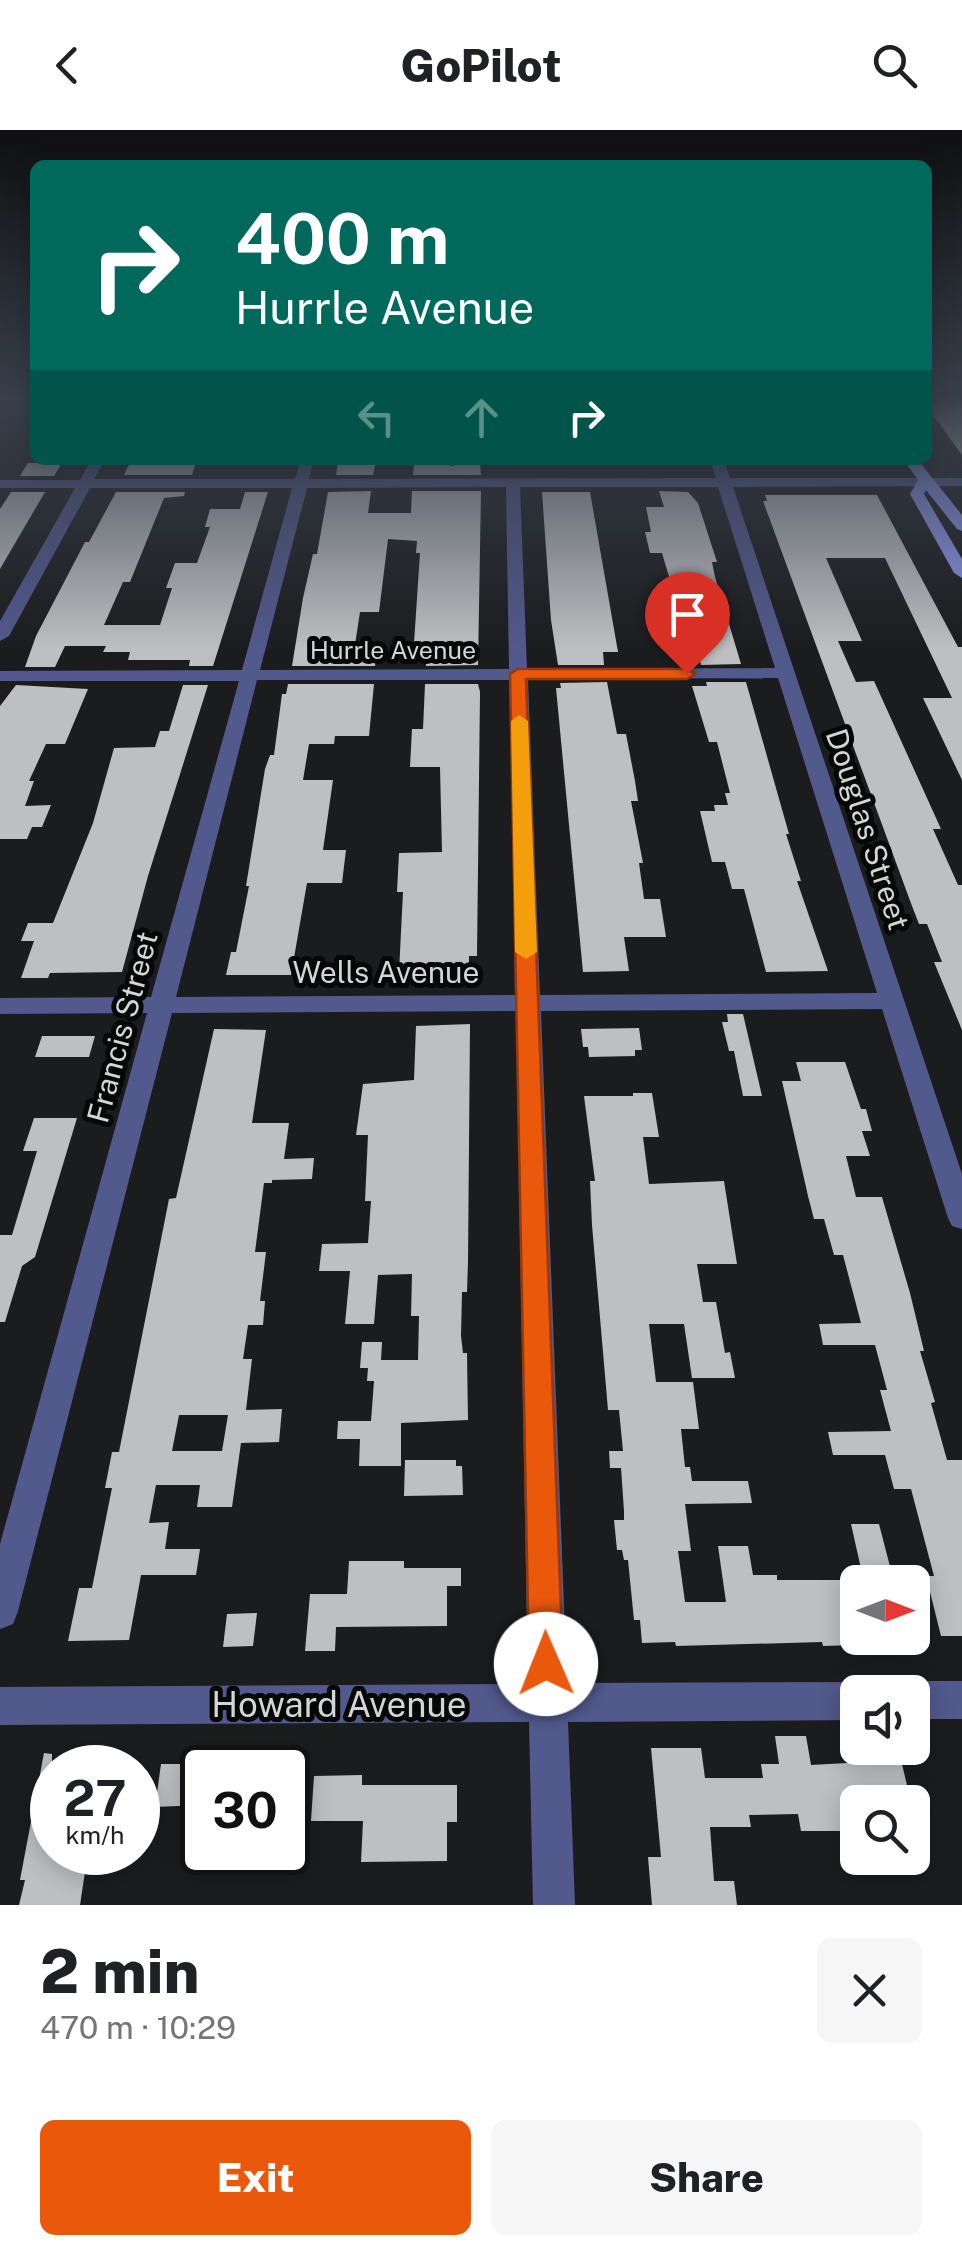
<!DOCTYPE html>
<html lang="en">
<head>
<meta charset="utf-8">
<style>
  body { margin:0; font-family:"Public Sans",sans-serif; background:#f6f6f6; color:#202124; height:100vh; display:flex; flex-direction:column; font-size:38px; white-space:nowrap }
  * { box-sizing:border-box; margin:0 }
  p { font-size:32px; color:#757577 }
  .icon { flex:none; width:55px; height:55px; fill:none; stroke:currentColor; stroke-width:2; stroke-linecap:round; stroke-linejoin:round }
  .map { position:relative; height:1775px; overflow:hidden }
  .drawer { display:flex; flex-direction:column; background:#fff; flex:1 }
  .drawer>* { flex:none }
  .banner { position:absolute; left:30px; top:30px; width:902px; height:305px; border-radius:15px; box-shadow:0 5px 25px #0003; background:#00695c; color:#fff; overflow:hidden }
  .needle { width:65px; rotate:90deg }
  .fabs { position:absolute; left:840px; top:1435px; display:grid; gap:20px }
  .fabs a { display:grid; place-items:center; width:90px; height:90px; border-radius:15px; background:#fff; box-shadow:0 5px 25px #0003; font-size:50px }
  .speed { position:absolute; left:30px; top:1615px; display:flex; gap:20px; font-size:50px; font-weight:700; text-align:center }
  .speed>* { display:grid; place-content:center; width:130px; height:130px; border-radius:50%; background:#fff; box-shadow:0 5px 25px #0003; line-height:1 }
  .speed small { font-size:25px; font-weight:400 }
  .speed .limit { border:5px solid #111; border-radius:15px; background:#fff; color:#111 }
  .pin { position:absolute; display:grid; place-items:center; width:85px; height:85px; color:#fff; margin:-102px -42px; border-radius:50% 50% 50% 0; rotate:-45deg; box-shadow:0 0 10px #0007 }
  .pin .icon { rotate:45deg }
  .me { position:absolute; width:110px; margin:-55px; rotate:359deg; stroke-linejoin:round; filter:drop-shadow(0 0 8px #0008) }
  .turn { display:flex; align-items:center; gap:35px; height:210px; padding:0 40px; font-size:45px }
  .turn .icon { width:130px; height:130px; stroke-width:2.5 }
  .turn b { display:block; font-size:70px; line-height:85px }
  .lanes { display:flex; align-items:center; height:95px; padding:0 40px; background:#0003; justify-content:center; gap:50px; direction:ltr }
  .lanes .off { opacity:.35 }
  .round { display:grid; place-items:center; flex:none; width:105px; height:105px; border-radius:15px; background:#f6f6f6 }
  .head { display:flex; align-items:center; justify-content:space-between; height:170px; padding:0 40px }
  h1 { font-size:60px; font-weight:800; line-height:75px }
  .primary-button { display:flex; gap:20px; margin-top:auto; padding:20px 40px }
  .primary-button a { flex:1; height:115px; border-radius:15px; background:#ea580c; color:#fff; font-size:40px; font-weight:800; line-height:115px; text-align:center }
  .primary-button a+a { background:#f6f6f6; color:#202124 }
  header { display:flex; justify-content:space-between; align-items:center; height:130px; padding:0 40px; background:#fff; font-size:45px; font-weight:800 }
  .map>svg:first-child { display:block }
</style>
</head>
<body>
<header><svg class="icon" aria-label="back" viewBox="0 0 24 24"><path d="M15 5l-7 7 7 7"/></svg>GoPilot<svg class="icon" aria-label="search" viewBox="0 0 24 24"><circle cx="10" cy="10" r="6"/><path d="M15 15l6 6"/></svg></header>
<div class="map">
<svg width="962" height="1775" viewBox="0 0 962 1775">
  <rect width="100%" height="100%" fill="#1b1c1e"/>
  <g fill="#bebfc2" fill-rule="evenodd">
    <polygon points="928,272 962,272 962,325 928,278"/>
    <polygon points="131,330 150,333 196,332 192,345 124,345"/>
    <polygon points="338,330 376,330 373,345 336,345"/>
    <polygon points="442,330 451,336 480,330 481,345 413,345 414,333"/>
    <polygon points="28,333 62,333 54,346 20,346"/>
    <polygon points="371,361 368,383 411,383 412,361 481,361 478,535 426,536 426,528 413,528 420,423 416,423 417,411 388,409 379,482 360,482 354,521 377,520 375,536 292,536 303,468 313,424 317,424 328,362"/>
    <polygon points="659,361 688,362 698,373 717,432 712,432 715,447 741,534 701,535 691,497 664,497 659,476 668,476 663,460 673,460 662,423 650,423 645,402 651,402 646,377 664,377"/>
    <polygon points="11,362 45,362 0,439 0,379"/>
    <polygon points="116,362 185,362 184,366 164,368 130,452 123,452 104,495 160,495 172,458 166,458 175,433 197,433 210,397 205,397 210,379 240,379 245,362 268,362 213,536 189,536 190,530 128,530 130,522 103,522 106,516 65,516 55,537 25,537 36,506 85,412 89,412"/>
    <polygon points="542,362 590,362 618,522 603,522 604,535 558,535 551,490"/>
    <polygon points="765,365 877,365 958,517 962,517 962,650 923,568 952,568 885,428 826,428 862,511 838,511 856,552 874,551 941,699 933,699 958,755 962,755 962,900 934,832 942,832 927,794 919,794 912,776 763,371 767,371"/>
    <polygon points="607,552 617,604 626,604 635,651 638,671 631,671 643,733 639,733 644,769 660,769 666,807 624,807 629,841 583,842 556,558 561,558 560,553"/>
    <polygon points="706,552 746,552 789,704 786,704 801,751 797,751 828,841 766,842 744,759 732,759 725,732 712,732 700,681 715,681 714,675 728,675 725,663 730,663 717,612 709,612 692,556 707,556"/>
    <polygon points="288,554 374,554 369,606 335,606 334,614 309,614 303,650 333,650 323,720 346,720 342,753 307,753 291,845 226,845 231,822 236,822 249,756 246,756 265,639 270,625 274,625 282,564 286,564"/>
    <polygon points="425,554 478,554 480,562 477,826 469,826 469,842 399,842 403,762 397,762 399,723 442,722 440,637 410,637 412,599 423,599"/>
    <polygon points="16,555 88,559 65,614 46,614 29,651 34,651 25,676 51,675 42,697 32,697 27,709 0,709 0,576"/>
    <polygon points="183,555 208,555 148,746 122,842 50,843 48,848 21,848 34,811 21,811 28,793 53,793 93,693 114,618 155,617 160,601 169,601"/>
    <polygon points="727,884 743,884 762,966 743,966 734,921 729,921 722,892 728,892"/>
    <polygon points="470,894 468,1132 467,1162 462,1162 461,1206 463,1223 467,1223 468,1290 401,1293 401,1336 359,1336 360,1309 337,1309 338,1291 371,1291 374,1251 367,1251 368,1238 360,1238 362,1212 382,1212 381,1230 418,1230 419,1186 411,1186 412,1144 378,1145 374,1194 345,1194 350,1141 319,1141 322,1114 368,1113 371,1071 365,1071 368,1005 356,1005 363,954 414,950 416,896"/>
    <polygon points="639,898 642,920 635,920 635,926 589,927 588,917 583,917 581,899"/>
    <path d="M214,899l52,1 -14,93h37l-5,36 30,-1 -2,21 -40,1v3h-8l-9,69h11l-6,49h5l-2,24h-15l-5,34h9l-6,51 36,-1 -3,33 -38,1 -9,64h-35l3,-22h-44l-7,38 20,-1 -4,27h35l-4,26h-55l-12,65 -61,1 11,-53h13l20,-100h-7l7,-36h7l50,-253 7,-1zM179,1285h49l-6,36h-50z"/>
    <polygon points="42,906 95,906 89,927 35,927"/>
    <polygon points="796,932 845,932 861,979 866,979 872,1001 862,1001 870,1026 846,1026 856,1067 882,1067 910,1163 924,1221 920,1221 935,1272 931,1273 947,1330 962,1330 962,1506 941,1506 926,1446 934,1446 911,1359 894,1359 885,1325 833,1325 828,1302 891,1301 880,1260 887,1260 875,1215 823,1215 819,1194 861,1193 843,1125 834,1125 824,1089 814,1089 808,1066 782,951 801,951"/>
    <polygon points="633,963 652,963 659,1007 643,1007 649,1054 724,1051 737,1134 697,1134 703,1172 716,1172 725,1223 730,1222 735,1248 692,1248 684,1194 649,1194 656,1252 693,1252 699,1299 681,1299 685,1337 690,1337 692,1351 748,1351 752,1373 685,1374 691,1421 678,1421 685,1472 726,1472 718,1416 748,1416 753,1445 777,1445 777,1450 858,1450 858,1515 823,1516 822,1512 676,1516 675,1512 642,1513 640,1490 634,1490 628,1430 624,1430 622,1420 617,1420 614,1390 624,1390 624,1381 621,1338 610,1338 609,1321 623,1321 619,1280 608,1280 592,1095 590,1051 595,1051 584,966 633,966"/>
    <polygon points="34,988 77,988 35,1127 22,1136 5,1192 0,1192 0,1105 12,1105 37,1021 23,1021"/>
    <polygon points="405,1330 456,1330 456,1336 462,1336 463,1365 404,1366"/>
    <polygon points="851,1394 879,1394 894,1452 864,1452"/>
    <polygon points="349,1431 404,1431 404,1438 461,1438 461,1456 447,1456 447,1496 336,1497 335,1521 305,1521 310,1464 347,1464"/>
    <polygon points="257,1483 253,1516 223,1517 227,1484"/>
    <polygon points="775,1606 806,1606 811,1635 901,1630 911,1672 841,1672 847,1701 801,1701 798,1684 749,1685 751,1697 710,1697 714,1751 734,1751 737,1775 652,1775 648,1727 661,1727 651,1618 701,1618 705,1648 763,1648 761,1634 779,1634"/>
    <polygon points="44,1623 52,1624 52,1722 88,1722 80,1775 19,1775 25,1750 20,1750"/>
    <polygon points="161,1634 202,1634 202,1675 155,1677"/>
    <polygon points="362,1645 362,1655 457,1655 457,1692 447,1692 447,1731 361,1732 363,1691 311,1691 314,1646"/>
  </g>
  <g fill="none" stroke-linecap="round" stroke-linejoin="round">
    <g fill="#52598c" fill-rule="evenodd">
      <path d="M91,330h14l-11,19h201l5,-19h14l-5,19 407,-1 -6,-18h14l6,18h232v8l-229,1 229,687v55l-10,-3 -4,-8 -66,-209 -341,2 26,672 291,-1 14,5 2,5h-16v28l-290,2 7,183h-42l-4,-183 -529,3v-38l528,-3 -12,-673 -344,2 -154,598 -5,13 -13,5v-85l147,-531 -147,1v-16l151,-1 88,-316h-239v-10l242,-1 50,-182h-202l-81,148 -9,5v-20l75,-133h-75v-8h80zM506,357l3,182 -249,1 47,-182zM520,357h198l57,181 -248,1zM778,548l99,315 -337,2 -12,-316zM257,550h253l5,315 -339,2z"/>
      <polygon points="912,1551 962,1551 962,1589 912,1589 912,1562 896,1562 898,1556"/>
    </g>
    <polygon fill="#8e98ed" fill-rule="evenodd" points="904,330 918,330 962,385 962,401 957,399 926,360 924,364 962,429 962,448 954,443 910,364 918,350"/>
  </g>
  <linearGradient id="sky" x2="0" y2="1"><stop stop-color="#0f0f10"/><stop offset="0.52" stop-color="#39404c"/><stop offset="1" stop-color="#39404c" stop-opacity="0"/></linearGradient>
  <rect width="962" height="520" fill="url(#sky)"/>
  <polygon fill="#ea580c" stroke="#983908" stroke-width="2.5" points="518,539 687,539 695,544 687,549 526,549 563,1534 558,1546 546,1551 534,1546 529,1534 510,544"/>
  <polygon fill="#f59e0b" points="519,585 528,591 537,822 526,829 515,822 511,591"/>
  <g text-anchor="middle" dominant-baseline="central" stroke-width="10" stroke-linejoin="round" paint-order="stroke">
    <g font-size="25" fill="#d5d5d7" stroke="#060707">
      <text x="393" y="520">Hurrle Avenue</text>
    </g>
    <g font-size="30" fill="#d5d5d7" stroke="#060707">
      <text transform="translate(868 699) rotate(72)">Douglas Street</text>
      <text x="386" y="842">Wells Avenue</text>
      <text transform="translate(122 897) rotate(-75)">Francis Street</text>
    </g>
    <g font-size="35" fill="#d5d5d7" stroke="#060707">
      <text x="339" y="1574">Howard Avenue</text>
    </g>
  </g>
</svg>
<div class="fabs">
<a><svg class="needle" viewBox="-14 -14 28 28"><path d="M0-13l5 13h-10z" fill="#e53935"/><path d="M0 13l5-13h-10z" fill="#757577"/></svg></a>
<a><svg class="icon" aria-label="sound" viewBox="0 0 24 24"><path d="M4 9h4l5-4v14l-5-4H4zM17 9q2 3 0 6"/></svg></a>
<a><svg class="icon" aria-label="search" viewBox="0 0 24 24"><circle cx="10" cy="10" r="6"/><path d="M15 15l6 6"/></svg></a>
</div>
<div class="speed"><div>27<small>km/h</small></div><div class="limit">30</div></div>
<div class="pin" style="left:687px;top:544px;background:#d93025"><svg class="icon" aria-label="arrive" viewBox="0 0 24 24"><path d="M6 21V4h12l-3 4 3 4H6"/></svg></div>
<svg class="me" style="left:546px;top:1534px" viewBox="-20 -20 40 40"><circle r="19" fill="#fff"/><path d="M0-13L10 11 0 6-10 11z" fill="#ea580c"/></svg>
<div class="banner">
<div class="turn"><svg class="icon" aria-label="right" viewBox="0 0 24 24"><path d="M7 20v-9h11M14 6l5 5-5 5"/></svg><div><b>400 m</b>Hurrle Avenue</div></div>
<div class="lanes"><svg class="icon off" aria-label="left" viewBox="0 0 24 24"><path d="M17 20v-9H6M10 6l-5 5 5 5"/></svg><svg class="icon off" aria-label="ahead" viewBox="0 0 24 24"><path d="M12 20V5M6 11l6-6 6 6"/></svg><svg class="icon" aria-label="right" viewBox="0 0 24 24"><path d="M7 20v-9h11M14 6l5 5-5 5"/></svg></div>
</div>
</div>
<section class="drawer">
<div class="head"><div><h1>2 min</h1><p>470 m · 10:29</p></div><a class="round"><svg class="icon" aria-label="close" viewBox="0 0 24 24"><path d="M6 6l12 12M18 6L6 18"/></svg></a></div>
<div class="primary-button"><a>Exit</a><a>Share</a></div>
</section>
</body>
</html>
